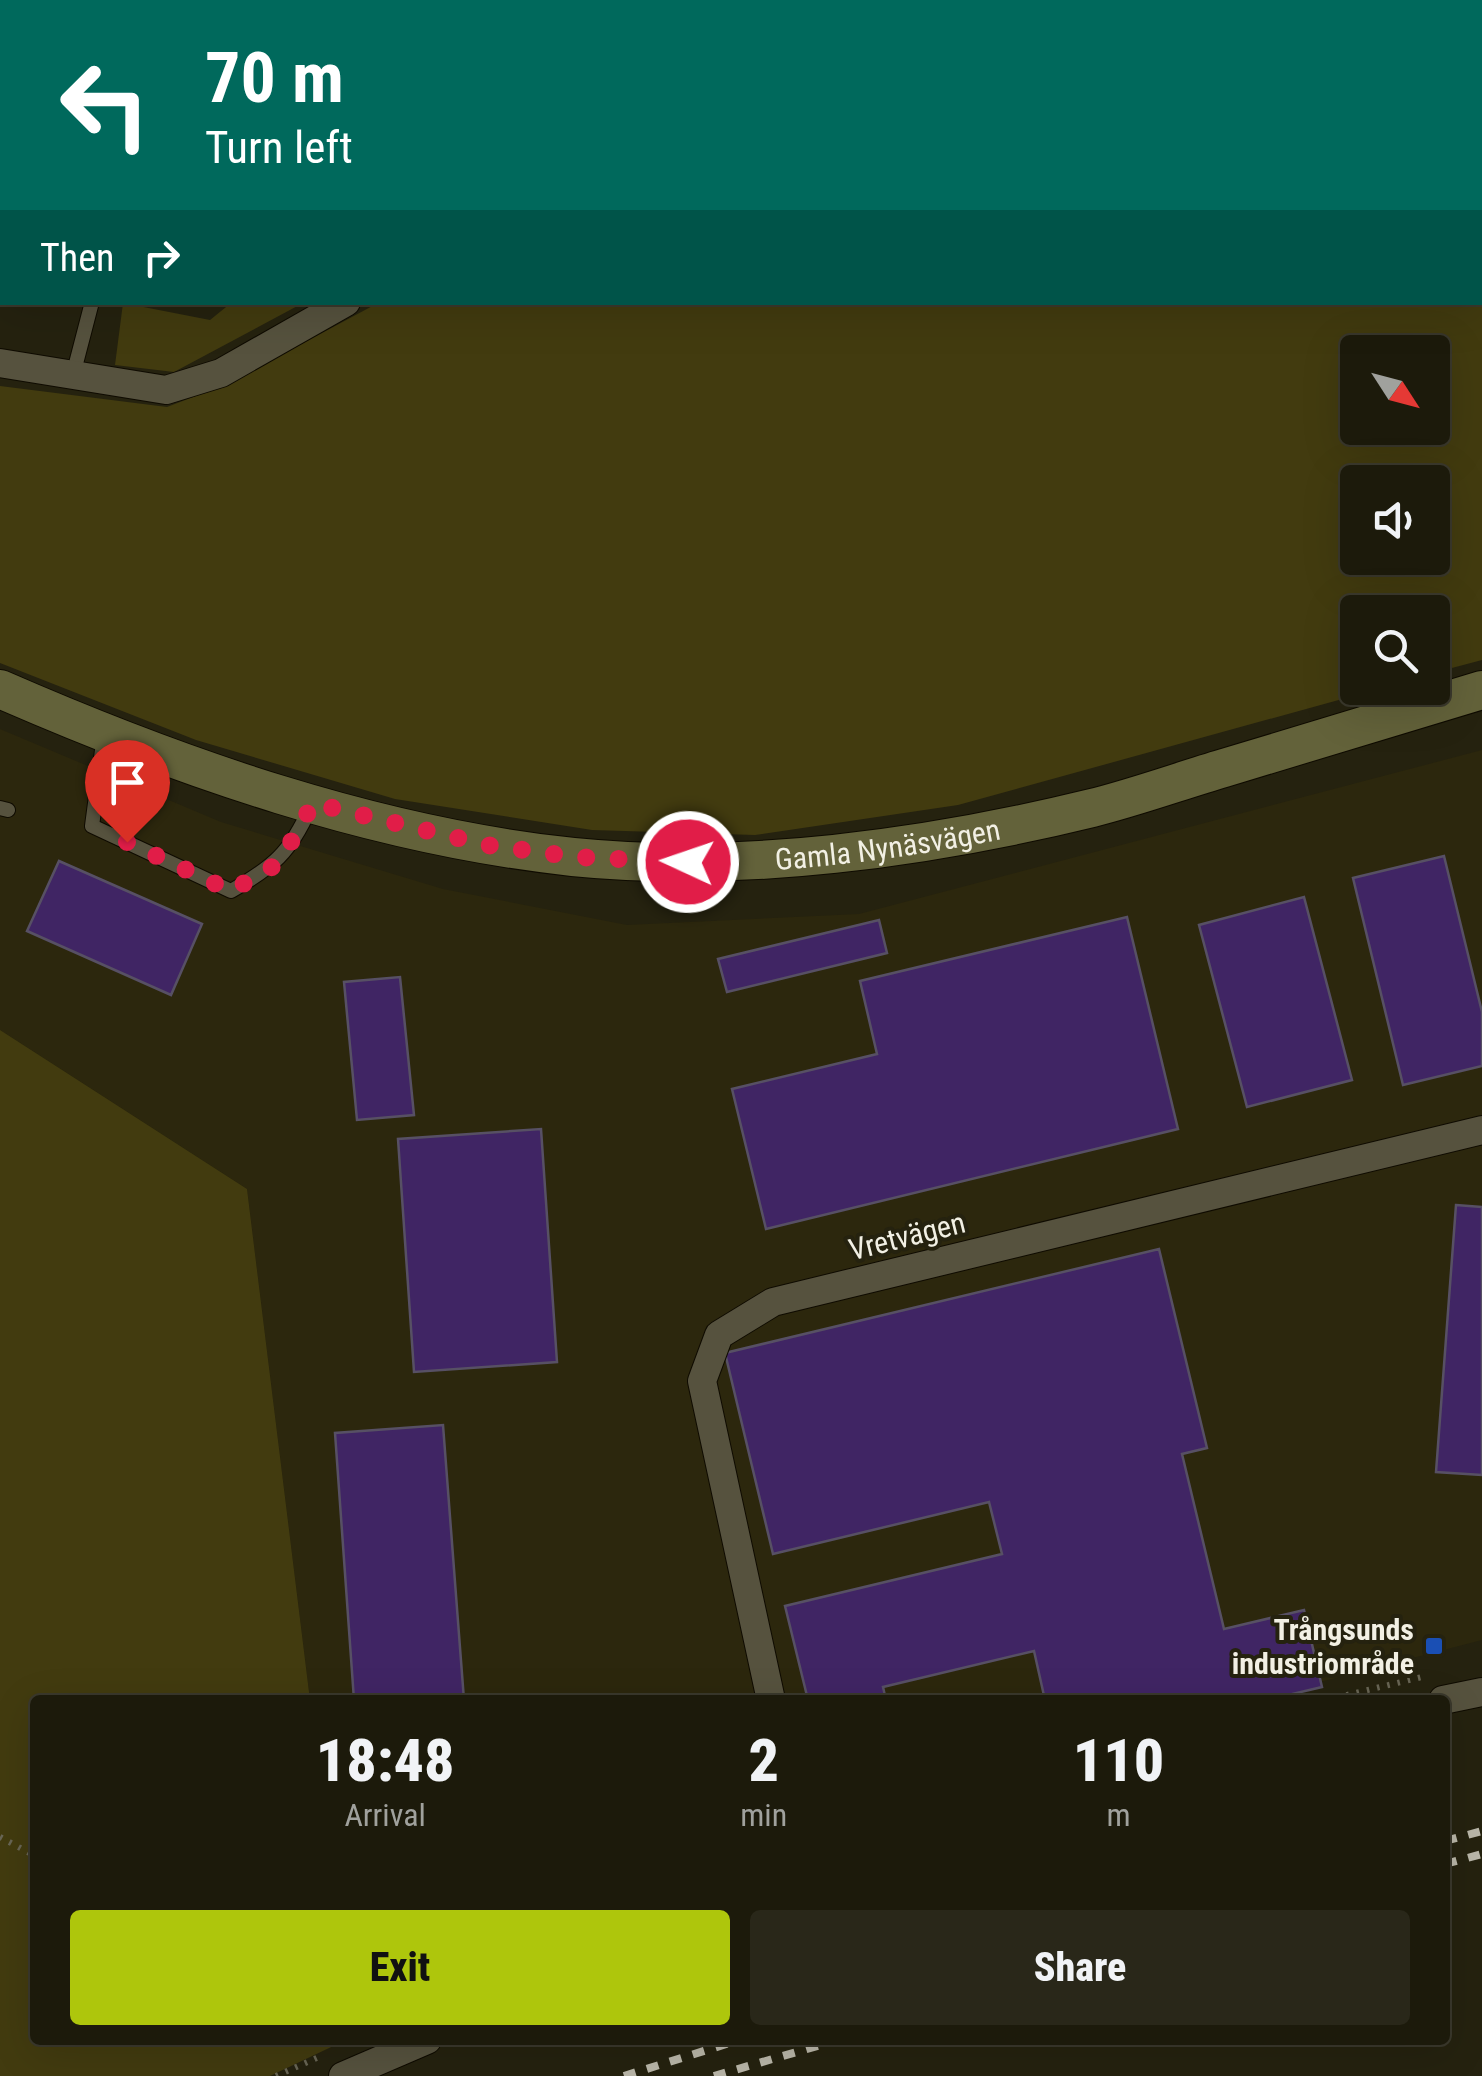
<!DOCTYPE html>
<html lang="en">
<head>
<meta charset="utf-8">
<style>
  body { margin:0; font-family:"Roboto Condensed",sans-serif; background:#292719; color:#f1f3f6; height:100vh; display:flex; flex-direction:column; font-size:38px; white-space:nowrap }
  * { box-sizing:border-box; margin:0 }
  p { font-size:32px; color:#a0a19d }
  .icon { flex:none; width:55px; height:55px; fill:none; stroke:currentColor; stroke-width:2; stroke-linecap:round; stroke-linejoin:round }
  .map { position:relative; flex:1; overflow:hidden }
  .details { position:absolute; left:30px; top:1695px; width:1420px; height:350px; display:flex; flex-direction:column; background:#1c1a0b; border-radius:10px; box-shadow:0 10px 40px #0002,0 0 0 2px #3a382c }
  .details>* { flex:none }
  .top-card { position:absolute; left:0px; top:0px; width:1482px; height:305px; box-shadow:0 10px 40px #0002,0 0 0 2px #3a382c; background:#00695c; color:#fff; overflow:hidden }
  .needle { width:65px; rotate:126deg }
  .tools { position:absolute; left:1340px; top:335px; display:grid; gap:20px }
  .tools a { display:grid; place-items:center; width:110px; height:110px; border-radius:10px; background:#1c1a0b; box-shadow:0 10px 40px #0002,0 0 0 2px #3a382c; font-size:50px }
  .pin { position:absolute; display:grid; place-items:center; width:85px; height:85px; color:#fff; margin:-102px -42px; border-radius:50% 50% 50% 0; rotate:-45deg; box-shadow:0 0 10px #0007 }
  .pin .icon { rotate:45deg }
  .me { position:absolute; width:110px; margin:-55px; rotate:273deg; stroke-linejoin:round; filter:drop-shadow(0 0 8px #0008) }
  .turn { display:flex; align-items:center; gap:35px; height:210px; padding:0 40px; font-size:45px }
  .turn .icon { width:130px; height:130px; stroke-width:2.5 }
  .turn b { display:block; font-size:70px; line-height:85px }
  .then { display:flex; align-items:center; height:95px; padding:0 40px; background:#0003; gap:20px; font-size:38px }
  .eta { display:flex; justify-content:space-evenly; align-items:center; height:170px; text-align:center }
  .eta b { font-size:60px; font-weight:800; line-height:70px }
  .action { display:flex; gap:20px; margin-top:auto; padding:20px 40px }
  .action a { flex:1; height:115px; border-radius:10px; background:#aec60c; color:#111; font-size:40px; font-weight:800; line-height:115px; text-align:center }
  .action a+a { background:#292719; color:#f1f3f6 }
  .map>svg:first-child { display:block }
</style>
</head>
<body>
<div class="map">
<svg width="1482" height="2076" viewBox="0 0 1482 2076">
  <rect width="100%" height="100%" fill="#25220f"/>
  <polygon fill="#2c270d" points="0,729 221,822 443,889 627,925 859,914 1482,750 1482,1640 1251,1700 310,1700 247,1189 0,1030"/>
  <g fill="#423b0f" fill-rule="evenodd">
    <path d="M616,0h866v660l-49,13 -1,-61h-74v76h24l-424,117 -203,30 -163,-5 -197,-31 -199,-59 -196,-77v-277l167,21 60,-23 151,-81 1102,-1v-300h-866zM1358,352h74v76h-74zM1358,482h74v76h-74z"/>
    <polygon points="123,303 210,320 231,303 303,303 174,372 115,365"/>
    <polygon points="0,1030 247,1189 310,1700 35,1700 35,2040 346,2040 270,2076 0,2076"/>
  </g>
  <g fill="#402564" stroke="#575064" stroke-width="2.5">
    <polygon points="1444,856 1482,1012 1482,1066 1403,1085 1353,878"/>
    <polygon points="59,861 202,924 171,995 27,931"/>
    <polygon points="1304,897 1352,1080 1247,1107 1199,925"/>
    <polygon points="1127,917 1178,1129 766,1229 732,1089 877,1054 860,981"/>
    <polygon points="879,920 887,953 727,992 718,959"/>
    <polygon points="400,977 414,1115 357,1120 344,982"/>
    <polygon points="541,1129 557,1362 414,1372 398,1139"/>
    <polygon points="1456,1205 1482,1207 1482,1475 1436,1472"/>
    <polygon points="1159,1249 1207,1448 1182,1454 1224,1629 1304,1610 1322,1687 1267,1700 1045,1700 1034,1651 883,1687 886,1700 808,1700 785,1606 1002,1554 989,1502 773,1554 725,1353"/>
    <polygon points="443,1425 464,1700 354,1700 335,1433"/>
  </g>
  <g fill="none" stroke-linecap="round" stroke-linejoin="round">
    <g stroke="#0f0b00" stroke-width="16">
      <g id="lane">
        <polyline points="188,2 188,0"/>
        <polyline points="0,196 2,197"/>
        <polyline points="73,375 92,302"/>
        <path d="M104,735l-12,91 139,65c42,-24 59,-38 79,-83"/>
        <polyline points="0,808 8,810"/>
      </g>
    </g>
    <g stroke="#0f0b00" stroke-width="30">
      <g id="street">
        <polyline points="600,2 602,0"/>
        <polyline points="0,363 166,390 221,373 346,302"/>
        <polyline points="771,1700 702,1381 719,1335 773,1302 1482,1130"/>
        <polyline points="1443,1700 1482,1692"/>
        <polyline points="343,2076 427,2040"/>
      </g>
    </g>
    <g stroke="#0f0b00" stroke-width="40">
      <g id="secondary">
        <path id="s1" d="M0,689c181,79 376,147 573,168 169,17 355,-9 519,-49 44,-11 88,-27 132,-40 86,-26 172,-52 258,-78"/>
      </g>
    </g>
    <g stroke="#686554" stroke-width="6" stroke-dasharray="2.5 8" stroke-linecap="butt">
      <polyline points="1326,1700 1422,1677"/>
      <polyline points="0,1837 35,1856"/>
      <polyline points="276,2076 321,2056"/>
    </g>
    <use href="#lane" stroke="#56523e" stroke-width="14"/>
    <use href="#street" stroke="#56523e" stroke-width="28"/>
    <use href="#secondary" stroke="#63623a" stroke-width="38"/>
    <g stroke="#bab7a9" stroke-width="8" stroke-dasharray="12 12" stroke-linecap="butt">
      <polyline points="1445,1841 1482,1831"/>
      <polyline points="1445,1864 1482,1854"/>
      <polyline points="624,2076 739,2040"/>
      <polyline points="714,2076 838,2040"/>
    </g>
  </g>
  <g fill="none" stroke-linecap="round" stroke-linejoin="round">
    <polyline stroke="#e11d48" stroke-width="18" stroke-dasharray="0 32.4" points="127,842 231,891 272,867 300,830 312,803 487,845 576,857 688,862"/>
  </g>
  <rect fill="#1a4fb4" stroke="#25220f" stroke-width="4" x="1424" y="1636" width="20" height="20" rx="5"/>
  <g text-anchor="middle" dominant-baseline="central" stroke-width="8" stroke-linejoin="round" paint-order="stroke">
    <g font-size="30" fill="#f2f0e4" stroke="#25220f">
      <text stroke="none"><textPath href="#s1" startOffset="915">Gamla Nynäsvägen</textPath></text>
      <text transform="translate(907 1236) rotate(-14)">Vretvägen</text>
    </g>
    <g font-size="30" font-weight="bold" fill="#f2f0e4" stroke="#25220f" text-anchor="end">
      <text x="1414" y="1629">Trångsunds<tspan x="1414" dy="34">industriområde</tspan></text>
    </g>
  </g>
</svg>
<div class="tools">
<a><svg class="needle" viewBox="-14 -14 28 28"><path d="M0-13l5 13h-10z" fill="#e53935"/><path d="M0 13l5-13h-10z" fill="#a0a19d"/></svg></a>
<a><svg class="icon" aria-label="sound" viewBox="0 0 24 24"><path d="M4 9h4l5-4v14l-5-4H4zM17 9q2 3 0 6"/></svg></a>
<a><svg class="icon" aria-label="search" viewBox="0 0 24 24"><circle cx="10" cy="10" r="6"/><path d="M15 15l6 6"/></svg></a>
</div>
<div class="pin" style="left:127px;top:842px;background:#d93025"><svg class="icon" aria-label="arrive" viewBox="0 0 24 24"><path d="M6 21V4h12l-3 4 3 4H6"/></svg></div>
<svg class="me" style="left:688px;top:862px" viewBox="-20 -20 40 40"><circle r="17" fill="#e11d48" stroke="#fff" stroke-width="3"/><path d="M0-11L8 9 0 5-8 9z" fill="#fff"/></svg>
<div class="top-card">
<div class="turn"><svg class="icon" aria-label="left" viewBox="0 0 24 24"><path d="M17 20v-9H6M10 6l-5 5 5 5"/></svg><div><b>70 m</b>Turn left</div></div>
<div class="then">Then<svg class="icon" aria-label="right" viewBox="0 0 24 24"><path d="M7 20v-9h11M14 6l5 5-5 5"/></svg></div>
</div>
<section class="details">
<div class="eta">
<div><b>18:48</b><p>Arrival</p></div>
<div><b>2</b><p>min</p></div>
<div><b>110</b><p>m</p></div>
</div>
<div class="action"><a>Exit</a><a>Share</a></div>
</section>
</div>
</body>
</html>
